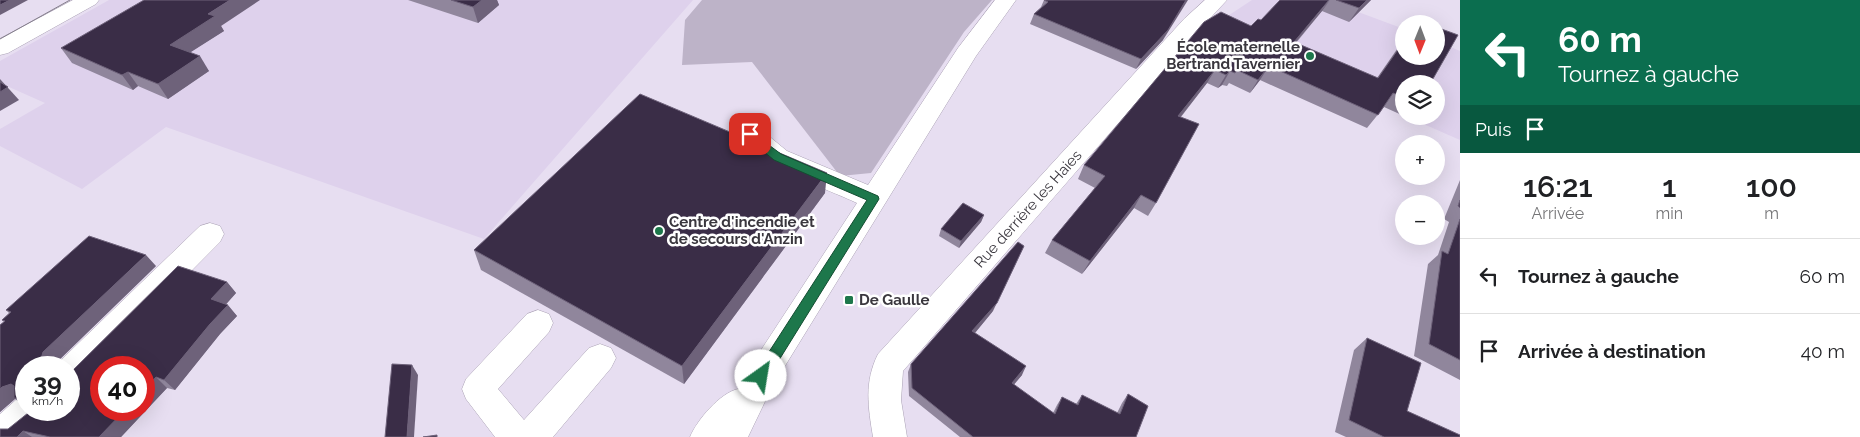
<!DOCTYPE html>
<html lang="fr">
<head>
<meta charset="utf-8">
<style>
  body { margin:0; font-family:Raleway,sans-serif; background:#f6f6f6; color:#202124; height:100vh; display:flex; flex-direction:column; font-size:19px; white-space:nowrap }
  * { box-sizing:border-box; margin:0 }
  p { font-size:16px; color:#757577 }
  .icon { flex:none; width:28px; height:28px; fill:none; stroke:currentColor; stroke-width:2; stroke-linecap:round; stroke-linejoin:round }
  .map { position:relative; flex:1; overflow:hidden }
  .side { display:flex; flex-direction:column; background:#fff; width:400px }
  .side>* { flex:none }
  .hud { background:#0b6e4f; color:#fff; overflow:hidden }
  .needle { width:32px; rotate:181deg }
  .fabs { position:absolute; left:1395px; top:15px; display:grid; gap:10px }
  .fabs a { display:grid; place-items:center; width:50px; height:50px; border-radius:50%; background:#fff; box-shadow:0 5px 20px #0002; font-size:25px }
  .speed { position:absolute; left:15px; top:356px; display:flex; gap:10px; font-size:25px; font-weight:700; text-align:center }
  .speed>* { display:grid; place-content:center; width:65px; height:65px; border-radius:50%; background:#fff; box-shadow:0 5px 20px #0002; line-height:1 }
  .speed small { font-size:12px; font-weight:400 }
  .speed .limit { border:8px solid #d22; background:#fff; color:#111 }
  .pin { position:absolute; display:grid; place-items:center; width:42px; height:42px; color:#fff; margin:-21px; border-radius:10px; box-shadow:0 2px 8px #0006 }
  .me { position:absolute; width:55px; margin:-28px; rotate:32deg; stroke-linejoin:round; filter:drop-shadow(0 0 4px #0008) }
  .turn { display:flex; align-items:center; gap:18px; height:105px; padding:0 15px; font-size:22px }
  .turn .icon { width:65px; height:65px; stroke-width:2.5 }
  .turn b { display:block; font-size:35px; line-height:42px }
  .then { display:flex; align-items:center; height:48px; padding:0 15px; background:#0003; gap:10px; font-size:19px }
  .eta { display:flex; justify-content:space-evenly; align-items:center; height:85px; text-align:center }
  .eta b { font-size:30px; font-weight:600; line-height:35px }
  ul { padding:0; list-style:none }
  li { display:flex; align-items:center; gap:15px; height:75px; padding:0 15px; border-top:1px solid #e0e0e0 }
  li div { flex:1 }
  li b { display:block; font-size:19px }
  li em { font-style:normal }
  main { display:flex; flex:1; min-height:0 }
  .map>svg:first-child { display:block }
</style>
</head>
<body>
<main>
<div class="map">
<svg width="1460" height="437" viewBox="0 0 1460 437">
  <rect width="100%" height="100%" fill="#e7def1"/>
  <g fill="#ded1ec">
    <polygon points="109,0 693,0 484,239 166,127 82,189 0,146 0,129 45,103 0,83 0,61"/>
    <polygon points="1252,0 1326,0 1404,29 1404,56 1436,56 1436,41 1460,51 1460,140 1405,116 1436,116 1436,84 1404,84 1404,116 1214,25"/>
  </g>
  <polygon fill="#bdb3c8" points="702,0 992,0 964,32 871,173 840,176 752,62 682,65 685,20"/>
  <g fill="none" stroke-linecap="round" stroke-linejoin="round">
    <g stroke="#aba2b5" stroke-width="1">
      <g id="minor">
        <path d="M995,0h21l-40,56 -204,331 -24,50h-58c7,-17 30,-44 48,-48l12,-22 107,-164c-34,-16 -100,-37 -119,-69l3,-6 9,-3 9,3 28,23 81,34 90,-137z"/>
        <path d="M1205,0h22l-27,29 -297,342 -2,29 6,37h-34c-5,-30 -9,-55 5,-83l306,-335z"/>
        <polygon points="210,223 220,226 224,234 220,242 80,383 69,387 69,368 55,368 58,363 200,226"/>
        <polygon points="538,310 549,314 553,323 549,332 498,389 524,420 589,348 600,344 611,348 616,358 611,368 553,437 495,437 466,399 462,389 466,379 527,314"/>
        <polygon points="26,396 26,410 46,410 41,421 23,437 0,437 0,414 17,399"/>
      </g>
    </g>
    <g stroke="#aba2b5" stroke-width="1">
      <polygon id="major" points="73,0 99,0 96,4 8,53 0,55 0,39"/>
    </g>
    <use href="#minor" fill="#fff" fill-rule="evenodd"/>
    <use href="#major" fill="#fff" fill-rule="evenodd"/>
    <polyline stroke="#857f8c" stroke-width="1" points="0,39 70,0"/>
  </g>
  <g fill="#90869c">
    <polygon points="408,0 497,0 499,5 478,23"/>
    <polygon points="1044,0 1163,40 1136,69 1030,24 1034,14 1041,7"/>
    <polygon points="1280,0 1371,0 1349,22 1322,11 1296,43 1377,78 1404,39 1404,116 1384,107 1367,128 1260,80 1250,93 1229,83 1227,86 1222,85 1218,88 1207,83 1181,117 1156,203 1148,216 1134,208 1082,274 1045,253 1052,240 1095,188 1078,179 1084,165 1251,26 1261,20"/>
    <polygon points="221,26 224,31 190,52 209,71 168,99 138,86 133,90 72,63 61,48"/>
    <polygon points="1460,180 1460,380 1414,356 1428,264 1438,255 1449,222 1444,219"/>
    <polygon points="825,193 684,384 481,270 474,250"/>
    <polygon points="984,215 981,222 959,248 939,236 941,229"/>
    <polygon points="156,266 57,362 26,368 26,407 15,399 0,412 0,325 4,322 2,320 9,313 6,310"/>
    <polygon points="227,282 236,293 226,304 237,316 220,334 175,390 167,388 121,437 0,437 8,429"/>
    <polygon points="993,311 975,333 1022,375 1013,385 1053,413 1057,405 1062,397 1076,404 1082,395 1117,413 1122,403 1128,394 1136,437 960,437 909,396 908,372 911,364"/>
    <polygon points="1367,338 1407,411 1460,437 1346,437 1335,432 1354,350"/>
  </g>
  <g fill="#6e627a">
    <polygon points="10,0 28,0 0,15 0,5"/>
    <polygon points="230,0 260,0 221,26 224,31 180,59 170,45 208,14"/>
    <polygon points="482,0 497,0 499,5 478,23 473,7"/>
    <polygon points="1186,0 1188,0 1163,40 1136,69 1141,59"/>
    <polygon points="1330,0 1322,11 1285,55 1294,42"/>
    <polygon points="1367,0 1371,0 1349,22 1359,8"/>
    <polygon points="200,56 209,71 168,99 158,84"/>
    <polygon points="1269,66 1260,80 1250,93 1258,80"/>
    <polygon points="1215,70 1207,83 1171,129 1178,116"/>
    <polygon points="1230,71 1222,85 1218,88 1226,75"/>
    <polygon points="128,72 138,86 133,90 122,75"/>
    <polygon points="0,79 19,100 0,111"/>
    <polygon points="827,173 825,193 684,384 682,366"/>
    <polygon points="1141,195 1134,208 1082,274 1090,261"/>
    <polygon points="984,215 981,222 959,248 961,241"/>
    <polygon points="1024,246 993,311 969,340 972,331"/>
    <polygon points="146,255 156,266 57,362 64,368 51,368 41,359 43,352"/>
    <polygon points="227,282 236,293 221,310 211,299"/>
    <polygon points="228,305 237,316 220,334 175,390 164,380 210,324"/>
    <polygon points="412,365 418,375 414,437 407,437"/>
    <polygon points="1026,366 1022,375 1008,392 1012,383"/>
    <polygon points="156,377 167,388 121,437 99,437 125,410 144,410 144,390"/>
    <polygon points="11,384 25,394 16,398 0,412 0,389 2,387"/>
    <polygon points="23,431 32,437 17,437"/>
  </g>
  <g fill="#3a2d47" stroke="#6e627a">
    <polygon points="0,0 10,0 0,5"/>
    <polygon points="144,0 230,0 208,14 215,16 170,45 200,56 158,84 128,72 122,75 61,48"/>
    <polygon points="451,0 482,0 473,7"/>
    <polygon points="1044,0 1186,0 1168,30 1141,59 1034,14 1048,2"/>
    <polygon points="1280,0 1329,0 1294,42 1378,78 1404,41 1404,56 1436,56 1436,27 1458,35 1430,84 1404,84 1404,97 1393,93 1378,115 1269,66 1258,80 1237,70 1235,73 1230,71 1226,75 1215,70 1178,116 1199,124 1156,203 1141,195 1090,261 1052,240 1105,176 1084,165 1204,22 1221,12 1251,26 1258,19 1261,20"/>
    <polygon points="1336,0 1367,0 1359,8"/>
    <polygon points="1418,20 1427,24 1415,24"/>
    <polygon points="0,82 8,87 0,92"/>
    <polygon points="640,94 827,173 682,366 474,250"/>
    <polygon points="1460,200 1460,208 1458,206"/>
    <polygon points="963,203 984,215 961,241 941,229"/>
    <polygon points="1460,219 1460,360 1429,344 1442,251 1448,254"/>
    <polygon points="89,236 146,255 43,352 41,359 54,359 54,368 26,368 26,399 14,398 14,386 11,384 2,387 0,389 0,325 5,321 2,320 11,312 6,310"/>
    <polygon points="1018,242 1024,246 997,303 972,331 1026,366 1012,383 1055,414 1062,397 1078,405 1082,395 1120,414 1128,394 1148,406 1136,437 973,437 912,388 911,364"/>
    <polygon points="178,266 227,282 211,299 228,305 210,324 164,380 156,377 144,390 144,368 101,368 101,410 125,410 99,437 50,437 23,431 17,437 0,437 0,429 8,429 28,413 29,410 69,410 69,374"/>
    <polygon points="1367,338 1421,363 1407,411 1460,435 1460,437 1384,437 1349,420"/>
    <polygon points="392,364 412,365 407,437 385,437"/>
    <polygon points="437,435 437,437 423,437"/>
  </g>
  <polygon fill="#1d774b" stroke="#134d31" points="750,131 781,154 878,196 879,199 766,381 761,382 756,381 754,376 756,372 867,200 774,160 746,137 745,134"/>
  <g fill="#1d774b" stroke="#fff" stroke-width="2">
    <circle cx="1310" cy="56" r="5"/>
    <circle cx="659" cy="231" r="5"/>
    <rect x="844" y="295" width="10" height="10" rx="2.5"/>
  </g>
  <g text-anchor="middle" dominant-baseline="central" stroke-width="5" stroke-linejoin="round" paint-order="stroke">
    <g font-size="15" font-weight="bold" fill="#3a373e" stroke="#fff" text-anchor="start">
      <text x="1300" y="47" text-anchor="end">École maternelle<tspan x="1300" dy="17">Bertrand Tavernier</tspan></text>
      <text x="669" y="222">Centre d'incendie et<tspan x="669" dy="17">de secours d'Anzin</tspan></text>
      <text x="859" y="300">De Gaulle</text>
    </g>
    <g font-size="15" fill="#3a373e" stroke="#fff">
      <text transform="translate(1028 209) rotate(-48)">Rue derrière les Haies</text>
    </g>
  </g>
</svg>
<div class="fabs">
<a><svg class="needle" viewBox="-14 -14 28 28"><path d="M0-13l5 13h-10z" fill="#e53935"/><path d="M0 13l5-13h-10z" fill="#757577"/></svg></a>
<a><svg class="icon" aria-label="layers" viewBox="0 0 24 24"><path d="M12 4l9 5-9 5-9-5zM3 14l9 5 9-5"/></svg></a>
<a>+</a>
<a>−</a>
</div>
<div class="speed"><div>39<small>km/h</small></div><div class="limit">40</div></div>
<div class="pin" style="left:750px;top:134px;background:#d93025"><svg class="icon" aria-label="arrive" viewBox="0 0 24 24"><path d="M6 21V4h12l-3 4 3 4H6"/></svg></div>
<svg class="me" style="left:761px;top:376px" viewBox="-20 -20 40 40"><circle r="19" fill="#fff"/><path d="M0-13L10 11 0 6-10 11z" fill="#1d774b"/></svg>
</div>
<section class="side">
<div class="hud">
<div class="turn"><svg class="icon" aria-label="left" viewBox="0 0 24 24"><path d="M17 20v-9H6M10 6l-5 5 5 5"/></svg><div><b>60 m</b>Tournez à gauche</div></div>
<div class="then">Puis<svg class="icon" aria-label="arrive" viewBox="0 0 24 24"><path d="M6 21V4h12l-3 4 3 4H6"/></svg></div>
</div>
<div class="eta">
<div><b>16:21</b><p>Arrivée</p></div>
<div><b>1</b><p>min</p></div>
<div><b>100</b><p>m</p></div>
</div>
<ul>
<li><svg class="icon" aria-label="left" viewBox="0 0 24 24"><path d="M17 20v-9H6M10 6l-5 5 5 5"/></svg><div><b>Tournez à gauche</b></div><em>60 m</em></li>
<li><svg class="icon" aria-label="arrive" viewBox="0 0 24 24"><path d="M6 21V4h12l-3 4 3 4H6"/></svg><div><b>Arrivée à destination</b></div><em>40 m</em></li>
</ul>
</section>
</main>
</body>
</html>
